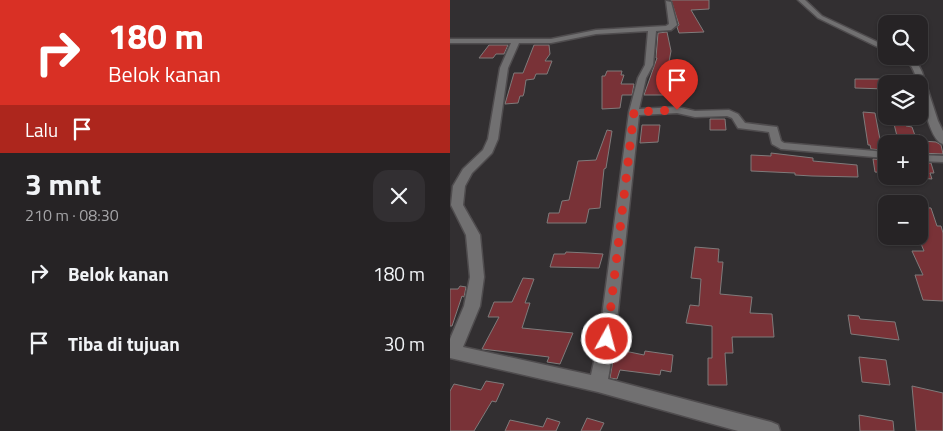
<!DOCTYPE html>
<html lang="id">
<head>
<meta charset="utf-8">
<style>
  body { margin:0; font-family:"Titillium Web",sans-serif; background:#322f32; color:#f1f3f6; height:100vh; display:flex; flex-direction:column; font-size:19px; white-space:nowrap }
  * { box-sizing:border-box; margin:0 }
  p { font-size:16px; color:#a4a4a7 }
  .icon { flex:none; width:28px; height:28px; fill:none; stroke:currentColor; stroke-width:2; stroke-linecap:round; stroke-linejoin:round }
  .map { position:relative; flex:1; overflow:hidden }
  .drawer { display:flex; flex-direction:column; background:#262325; width:450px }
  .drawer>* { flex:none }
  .top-card { background:#d93025; color:#fff; overflow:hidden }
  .controls { position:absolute; left:428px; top:15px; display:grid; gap:10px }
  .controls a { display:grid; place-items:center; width:50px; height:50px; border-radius:10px; background:#262325; box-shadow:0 1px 4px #0004,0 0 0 1px #424042; font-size:25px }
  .pin { position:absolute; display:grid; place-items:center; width:42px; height:42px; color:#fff; margin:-51px -21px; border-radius:50% 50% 50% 0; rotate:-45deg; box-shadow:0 0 5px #0007 }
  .pin .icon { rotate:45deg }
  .me { position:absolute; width:55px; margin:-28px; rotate:7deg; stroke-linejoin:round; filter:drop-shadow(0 0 4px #0008) }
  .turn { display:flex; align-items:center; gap:18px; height:105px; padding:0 25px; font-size:22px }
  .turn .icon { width:65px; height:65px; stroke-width:2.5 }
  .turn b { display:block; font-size:35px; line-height:42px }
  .then { display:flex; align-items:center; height:48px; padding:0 25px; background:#0003; gap:10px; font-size:19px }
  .round { display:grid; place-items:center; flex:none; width:52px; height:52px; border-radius:15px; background:#322f32 }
  .summary { display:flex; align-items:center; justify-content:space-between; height:85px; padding:0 25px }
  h1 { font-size:30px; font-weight:700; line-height:38px }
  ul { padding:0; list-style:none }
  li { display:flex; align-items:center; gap:15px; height:70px; padding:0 25px }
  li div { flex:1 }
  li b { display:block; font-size:19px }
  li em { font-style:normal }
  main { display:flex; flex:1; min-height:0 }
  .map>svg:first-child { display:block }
</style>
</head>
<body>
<main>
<section class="drawer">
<div class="top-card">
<div class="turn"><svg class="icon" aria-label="right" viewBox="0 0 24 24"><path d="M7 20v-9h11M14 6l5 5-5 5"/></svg><div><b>180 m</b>Belok kanan</div></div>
<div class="then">Lalu<svg class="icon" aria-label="arrive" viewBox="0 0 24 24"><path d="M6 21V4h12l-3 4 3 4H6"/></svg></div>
</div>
<div class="summary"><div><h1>3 mnt</h1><p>210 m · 08:30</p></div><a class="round"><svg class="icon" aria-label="close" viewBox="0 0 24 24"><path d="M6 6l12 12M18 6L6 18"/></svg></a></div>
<ul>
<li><svg class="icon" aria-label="right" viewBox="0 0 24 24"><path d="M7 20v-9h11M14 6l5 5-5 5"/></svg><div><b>Belok kanan</b></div><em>180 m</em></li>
<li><svg class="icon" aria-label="arrive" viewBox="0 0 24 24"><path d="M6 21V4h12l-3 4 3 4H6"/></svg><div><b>Tiba di tujuan</b></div><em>30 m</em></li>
</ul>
</section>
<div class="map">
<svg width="493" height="431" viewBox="0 0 493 431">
  <rect width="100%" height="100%" fill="#322f31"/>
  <g fill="#793237" stroke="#7f7b7b">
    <polygon points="221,0 259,0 259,9 241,10 254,32 229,33 227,27 229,25"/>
    <polygon points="217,32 221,51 213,95 194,95 207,58 206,58 208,33"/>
    <polygon points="39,45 58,45 54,54 46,54 43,58 29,58"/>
    <polygon points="84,45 99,45 100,54 95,61 102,61 97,74 86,74 84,79 76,80 74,93 73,96 70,96 68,103 55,104 64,73 73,73"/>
    <polygon points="157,71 172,71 171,75 174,75 171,84 184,84 182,95 172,95 170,108 152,109 152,76 155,76"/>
    <polygon points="405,79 436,79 436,89 405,88"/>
    <polygon points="413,112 425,113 432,150 421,149 420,145 418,145"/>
    <polygon points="442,116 453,116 456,126 462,127 468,144 449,144"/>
    <polygon points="260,119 275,119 276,130 260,130"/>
    <polygon points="192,125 210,125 208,142 190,143"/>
    <polygon points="157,130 162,131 156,168 154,169 150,208 139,209 136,223 97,223 99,213 109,213 112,201 119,200 128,161 146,160"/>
    <polygon points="469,134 473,141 486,142 491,145 493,154 469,153"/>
    <polygon points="321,153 363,158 363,161 407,165 408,177 362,176 345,175 345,173 301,171 301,155 321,156"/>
    <polygon points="423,159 433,160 436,173 425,172"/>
    <polygon points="469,163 481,163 484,173 480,173 482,179 469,178"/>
    <polygon points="469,207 481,208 487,226 491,226 493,233 493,301 473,300 465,275 473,275 462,251 474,251 469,239"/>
    <polygon points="245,247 269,249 268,262 273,262 270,294 302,297 300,313 322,314 324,337 282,337 283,353 275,353 277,385 258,385 258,358 262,358 262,326 236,323 240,305 249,306 251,279 241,278"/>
    <polygon points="116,252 138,253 153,254 149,268 100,267 104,254 115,254"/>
    <polygon points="73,278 84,279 75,303 80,303 72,328 123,333 110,364 97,362 99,357 32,349 49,317 38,317 44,302 62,302"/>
    <polygon points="10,286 16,287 14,297 12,296 2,326 0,326 0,289 8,289"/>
    <polygon points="398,315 409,316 410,319 445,322 449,340 401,334"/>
    <polygon points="165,349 194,355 195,351 223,355 221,372 211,370 210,375 170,370 167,379 160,378"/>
    <polygon points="409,357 436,360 440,385 412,382"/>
    <polygon points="36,381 54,384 46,402 42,401 24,431 0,431 0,391 4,384 31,390"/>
    <polygon points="462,386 493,393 493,431 466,431"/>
    <polygon points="409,415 443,421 444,431 410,431"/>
    <polygon points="97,418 110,422 106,431 55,431 60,420 93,427"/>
    <polygon points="137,418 154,423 150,431 131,431"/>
  </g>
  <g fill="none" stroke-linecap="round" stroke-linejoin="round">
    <g stroke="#4f4c4e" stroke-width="3">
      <g id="minor">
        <polygon points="348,0 355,0 372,16 436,46 436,51 368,18"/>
        <path d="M216,1l5,1 6,23 -6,5 -15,1 -3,34 -7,13 -7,31 38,-2 18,4 34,-1 9,4 7,9 32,4 4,14 3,2 102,9v6l-105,-9 -9,-5 -3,-12 -31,-4 -6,-10 -5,-2 -32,1 -18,-4 -38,2 -24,224 -7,40 163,43 7,3 2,6h-42l-140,-39 -148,-34v-19l14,-33 6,-29 -4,-42 -15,-30 2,-19 10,-17 20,-19 5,-11 12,-71 11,-25h-61v-4h101l45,-9 70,-4 3,-2zM198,31l-3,34 -7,13 -9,34 -30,227 -8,36 -128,-28 17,-41 4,-29 -4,-42 -17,-30 2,-19 7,-13 20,-20 6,-14 10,-71 11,-25h32l45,-9z"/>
        <path d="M448,56h10l9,6 5,10 16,49 5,10v13c-17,-5 -22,-65 -32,-78 -3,-4 -9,-6 -13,-10z"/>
        <polygon points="469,155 493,156 493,162 469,161"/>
      </g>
    </g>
    <use href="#minor" fill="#717071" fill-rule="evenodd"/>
  </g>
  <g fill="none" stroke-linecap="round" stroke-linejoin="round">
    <polyline stroke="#d93025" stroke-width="9" stroke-dasharray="0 16.2" points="157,339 184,112 227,110"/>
  </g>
</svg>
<div class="controls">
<a><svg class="icon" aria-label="search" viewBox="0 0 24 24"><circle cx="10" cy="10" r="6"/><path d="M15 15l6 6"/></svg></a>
<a><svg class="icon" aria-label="layers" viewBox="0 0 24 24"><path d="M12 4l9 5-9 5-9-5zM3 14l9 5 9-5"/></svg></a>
<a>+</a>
<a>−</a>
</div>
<div class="pin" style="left:227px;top:110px;background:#d93025"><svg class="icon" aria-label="arrive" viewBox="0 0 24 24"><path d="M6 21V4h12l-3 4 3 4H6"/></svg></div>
<svg class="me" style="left:157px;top:339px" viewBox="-20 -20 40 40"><circle r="17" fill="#d93025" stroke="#fff" stroke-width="3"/><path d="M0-11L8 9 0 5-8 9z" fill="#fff"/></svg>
</div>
</main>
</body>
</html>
